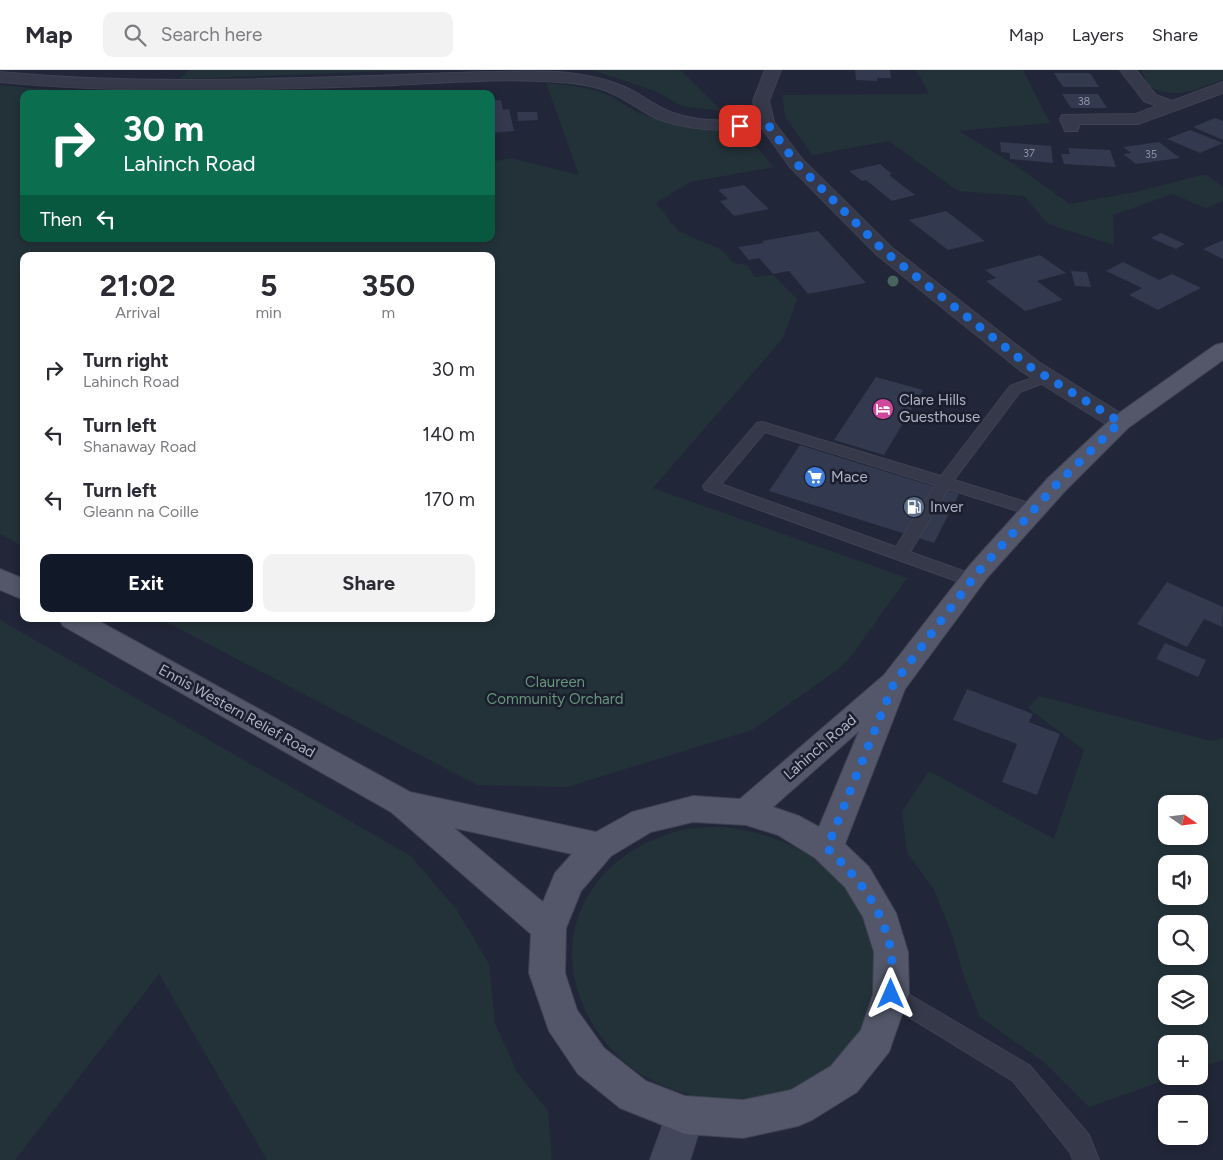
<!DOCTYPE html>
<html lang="en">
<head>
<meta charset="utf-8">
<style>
  body { margin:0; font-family:Figtree,sans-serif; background:#f2f2f3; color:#2b2b33; height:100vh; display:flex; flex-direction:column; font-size:19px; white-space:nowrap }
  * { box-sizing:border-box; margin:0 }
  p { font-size:16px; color:#7c7c81 }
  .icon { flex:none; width:28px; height:28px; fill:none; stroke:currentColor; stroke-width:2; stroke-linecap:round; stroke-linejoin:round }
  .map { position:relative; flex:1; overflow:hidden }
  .panel { position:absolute; left:20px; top:182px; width:475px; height:370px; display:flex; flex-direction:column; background:#fff; border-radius:10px; box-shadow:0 2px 8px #0003 }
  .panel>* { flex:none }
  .banner { position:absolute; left:20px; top:20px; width:475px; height:152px; border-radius:10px; box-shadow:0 2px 8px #0003; background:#0b6e4f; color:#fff; overflow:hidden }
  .needle { width:32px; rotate:104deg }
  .fabs { position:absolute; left:1158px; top:725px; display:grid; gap:10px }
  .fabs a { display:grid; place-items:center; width:50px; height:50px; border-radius:10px; background:#fff; box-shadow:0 2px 8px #0003; font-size:25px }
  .pin { position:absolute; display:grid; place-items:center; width:42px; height:42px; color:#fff; margin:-21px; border-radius:10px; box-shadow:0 2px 8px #0006 }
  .me { position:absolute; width:55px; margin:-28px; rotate:0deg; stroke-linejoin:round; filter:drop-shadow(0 0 4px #0008) }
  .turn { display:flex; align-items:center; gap:18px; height:105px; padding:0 20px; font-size:22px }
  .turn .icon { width:65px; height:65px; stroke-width:2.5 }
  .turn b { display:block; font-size:35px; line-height:42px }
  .then { display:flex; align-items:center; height:48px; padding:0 20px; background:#0003; gap:10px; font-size:19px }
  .eta { display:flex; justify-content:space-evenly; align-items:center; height:85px; text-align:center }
  .eta b { font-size:30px; font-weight:700; line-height:35px }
  .action { display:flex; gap:10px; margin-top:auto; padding:10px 20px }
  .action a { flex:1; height:58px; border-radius:10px; background:#111827; color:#fff; font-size:20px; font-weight:700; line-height:58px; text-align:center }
  .action a+a { background:#f2f2f3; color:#2b2b33 }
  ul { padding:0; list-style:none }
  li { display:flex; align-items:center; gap:15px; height:65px; padding:0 20px }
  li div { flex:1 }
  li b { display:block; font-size:19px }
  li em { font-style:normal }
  header { display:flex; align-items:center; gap:30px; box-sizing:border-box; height:70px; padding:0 25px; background:#fff; border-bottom:1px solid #e1e1e2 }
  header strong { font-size:24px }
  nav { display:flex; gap:28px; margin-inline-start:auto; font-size:18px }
  .search { width:350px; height:45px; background:#f2f2f3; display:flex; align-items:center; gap:12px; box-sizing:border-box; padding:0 18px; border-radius:10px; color:#7c7c81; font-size:19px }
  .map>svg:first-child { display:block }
</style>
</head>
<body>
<header>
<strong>Map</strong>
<div class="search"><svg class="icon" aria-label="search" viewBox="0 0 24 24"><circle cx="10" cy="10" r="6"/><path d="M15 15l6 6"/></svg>Search here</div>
<nav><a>Map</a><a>Layers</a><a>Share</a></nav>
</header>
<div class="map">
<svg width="1223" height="1090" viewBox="0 0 1223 1090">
  <rect width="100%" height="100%" fill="#212638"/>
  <g fill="#233239" fill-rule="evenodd">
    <polygon points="188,0 418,0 180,9"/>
    <polygon points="592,0 680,0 722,41 682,36 655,21"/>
    <polygon points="916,0 1023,0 1050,53 959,61 1012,93 1070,134 1136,122 1206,104 1223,117 1223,131 1206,138 1173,124 1113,145 1114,175 1048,154 1024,126 958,121 889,71 812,85 785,46 782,25 929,24"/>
    <path d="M1141,0h82v10c-27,9 -46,20 -73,7z"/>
    <path d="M546,13c20,2 40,3 59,11 13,5 24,15 37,20 35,13 65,17 101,18l31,35 -84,15 -34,21 22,28 44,19 11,13 14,2 8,12 18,-2 24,24 -14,39 -130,150 254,90 -58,81 -13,12 -84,59 -185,57 -90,-2 -316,-166h330v-363h-467v291l-24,-13v-449c108,12 217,7 325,5v4h-301v145h467v-77l19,-4 69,17z"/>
    <polygon points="0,550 411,786 456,839 489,894 495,953 517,1002 548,1041 552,1090 267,1090 159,904 15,1090 0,1090"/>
    <path d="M1039,626l172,45 12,-3v322l-24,8v-24h-33v32h11l-88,31 -44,-44 -65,-46 -16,-40 -12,-43 -18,-44 -27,-38 -5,-41 27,-40 125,68 30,-89 -56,-42zM1166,734h33v32h-33zM1166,794h33v32h-33zM1166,854h33v32h-33zM1166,914h33v32h-33z"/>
    <path d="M727,757c30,5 56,12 81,28 75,47 94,156 21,213 -23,17 -50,30 -79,32 -34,2 -67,-4 -97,-19 -68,-35 -107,-125 -61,-192 19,-27 45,-45 76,-55 19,-7 40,-7 59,-7z"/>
  </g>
  <g fill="#33394f">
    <polygon points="855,0 890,0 891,8 877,8 877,11 856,10"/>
    <polygon points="1054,3 1090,3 1099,17 1063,17"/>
    <polygon points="1062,24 1098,24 1107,38 1071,38"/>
    <polygon points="501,30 503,40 509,39 514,61 491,63 491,31"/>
    <polygon points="517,42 537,42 538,50 518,51"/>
    <polygon points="1215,48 1223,51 1223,70 1193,57"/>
    <polygon points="1190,60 1223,73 1200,83 1167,69"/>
    <polygon points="1000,72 1051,76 1053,93 1010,89 1010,83 1001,82"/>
    <polygon points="1159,72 1180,88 1136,94 1123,84 1131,83 1123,77"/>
    <polygon points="1068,78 1110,80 1116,97 1064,94 1061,84 1070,84"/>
    <polygon points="880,94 892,104 889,105 915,125 892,131 866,110 862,111 849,101"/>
    <polygon points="744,115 769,139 734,146 720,131 728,129 718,120"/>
    <polygon points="946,141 985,171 948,180 909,150"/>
    <polygon points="818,161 866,213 808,224 789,201 773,204 759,188 749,190 738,177 764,173 762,171"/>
    <polygon points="1161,163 1185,174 1176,179 1151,168"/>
    <polygon points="1223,170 1223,189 1203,179"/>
    <polygon points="1040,185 1066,203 1037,211 1063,230 1025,241 986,211 996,208 985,200"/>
    <polygon points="1123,192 1159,210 1172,204 1201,218 1158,240 1129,225 1142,218 1106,201"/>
    <polygon points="1071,201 1087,202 1091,217 1075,216"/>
    <polygon points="876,307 923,320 884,385 834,370"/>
    <polygon points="800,375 861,394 959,424 934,473 769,421"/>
    <polygon points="1167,512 1223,537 1222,557 1204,549 1187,577 1137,554"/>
    <polygon points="1165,573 1206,590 1198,607 1156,589"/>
    <polygon points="967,619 1033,644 1029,652 1060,664 1037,725 1002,712 1017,674 953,650"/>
  </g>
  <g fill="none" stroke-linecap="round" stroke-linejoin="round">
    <g stroke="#3e4252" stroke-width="2">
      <g id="lane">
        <path d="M1046,303l5,1 2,3 -2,3 -31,12 -66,88 85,26 2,4 -2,4 -6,1 -6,-1 -79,-25 -38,63 67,24 3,4 -3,4 -6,2 -6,-2 -260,-94 -2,-4 54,-63 5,-1 179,54 69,-90zM765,362l170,53 -39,62 -175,-63z"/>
        <polygon points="891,914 1029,995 1089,1065 1099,1090 1073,1090 1070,1082 1013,1011 883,931 880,924 883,917"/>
      </g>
    </g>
    <g stroke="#3e4252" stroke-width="2">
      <g id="street">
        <path d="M765,0h16l-12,31 5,21 28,37 89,88 146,114 91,57 4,5 -4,5 -8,2 -8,-2 -91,-57 -144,-116 -87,-88 -28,-39c-35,4 -71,3 -104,-9 -14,-6 -26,-16 -40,-23 -19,-10 -39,-13 -60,-14 -62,-5 -124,2 -186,4 -125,4 -248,8 -372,-4v-10c125,12 248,8 373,4 62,-2 124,-6 185,-4 24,2 49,6 71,17 15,8 28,18 44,24 26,9 56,9 84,5l-4,-17z"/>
        <polygon points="1120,0 1136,0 1156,25 1172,31 1223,12 1223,23 1138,54 1078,54 1079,57 1077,61 1065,61 1060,49 1062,45 1136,44 1157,36 1144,31"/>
      </g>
    </g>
    <g stroke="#3e4252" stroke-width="2">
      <polygon id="secondary" points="685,1026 699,1032 704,1045 690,1090 650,1090 671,1032"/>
    </g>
    <g stroke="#3e4252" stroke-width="2">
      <g id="primary">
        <path d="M1223,273v17l-95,68 -62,62 -79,88 -82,111 -60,155 24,23 27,46 12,39 1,42 -20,58 -32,40 -45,28 -14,6 -55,12 -58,-4 -65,-26 -42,-34 -29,-43 -20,-58 2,-39 -140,-122 -328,-186 -4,-7h36l315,173 186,40 36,-20 61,-16 47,3 144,-124 85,-109 79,-88 64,-60 103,-73zM859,661l-40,96 -20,-11 -26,-9zM693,752l53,3 32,10 37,23 30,29 18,30 11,35 -1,42 -12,36 -30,36 -40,24 -48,10 -58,-4 -39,-15 -42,-33 -27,-38 -12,-37 1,-45 15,-37 30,-35 40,-24zM454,758l118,26 -17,19 -12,29z"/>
        <polygon points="0,499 24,509 24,530 0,520"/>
      </g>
    </g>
    <use href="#lane" fill="#353949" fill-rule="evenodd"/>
    <use href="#street" fill="#353949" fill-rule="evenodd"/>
    <use href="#secondary" fill="#43475c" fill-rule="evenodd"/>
    <use href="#primary" fill="#535769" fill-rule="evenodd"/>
  </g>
  <circle fill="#48645d" cx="893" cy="211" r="5.5"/>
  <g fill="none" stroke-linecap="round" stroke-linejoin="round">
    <path stroke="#1a73e8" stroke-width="9" stroke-dasharray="0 16.2" d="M740,56l26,-4 30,41 88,88 145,115 91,56 -63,62 -79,88 -84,111 -67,165c32,31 55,58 64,103 2,13 0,29 0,43"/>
  </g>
  <defs>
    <g id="hotel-disc" transform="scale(1.125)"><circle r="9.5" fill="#d1479c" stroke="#1a1e2d"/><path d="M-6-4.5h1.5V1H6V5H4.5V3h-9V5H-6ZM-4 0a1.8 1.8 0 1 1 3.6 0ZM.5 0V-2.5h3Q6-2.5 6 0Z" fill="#fff"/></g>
    <g id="supermarket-disc" transform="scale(1.125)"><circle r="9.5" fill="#3f7fe0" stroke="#1a1e2d"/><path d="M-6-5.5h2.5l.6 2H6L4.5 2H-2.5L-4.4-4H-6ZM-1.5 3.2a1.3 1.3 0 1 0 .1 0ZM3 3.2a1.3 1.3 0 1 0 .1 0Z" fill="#fff"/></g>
    <g id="fuel-disc" transform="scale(1.125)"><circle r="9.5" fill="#5c6f8a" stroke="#1a1e2d"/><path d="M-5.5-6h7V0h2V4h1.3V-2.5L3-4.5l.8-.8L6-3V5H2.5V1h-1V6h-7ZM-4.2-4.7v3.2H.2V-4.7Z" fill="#fff"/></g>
  </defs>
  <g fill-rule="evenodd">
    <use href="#hotel-disc" x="883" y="339"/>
    <use href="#supermarket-disc" x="815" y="407"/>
    <use href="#fuel-disc" x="914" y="437"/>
  </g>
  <g text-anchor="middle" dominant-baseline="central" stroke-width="5" stroke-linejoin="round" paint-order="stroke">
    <g font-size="11" fill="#8e92a6">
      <text x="1084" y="31">38</text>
      <text x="1029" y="83">37</text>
      <text x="1151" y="84">35</text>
    </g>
    <g font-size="15" fill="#afb3c5" stroke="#1a1e2d" text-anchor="start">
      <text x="899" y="330">Clare Hills<tspan x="899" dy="17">Guesthouse</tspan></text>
      <text x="831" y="407">Mace</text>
      <text x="930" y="437">Inver</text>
    </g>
    <g font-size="15" fill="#67967c" stroke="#1a1e2d">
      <text x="555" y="612">Claureen<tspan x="555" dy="17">Community Orchard</tspan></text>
    </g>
    <g font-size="15" fill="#afb3c5" stroke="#1a1e2d">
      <text transform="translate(237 641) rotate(29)">Ennis Western Relief Road</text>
      <text transform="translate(820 677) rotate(-41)">Lahinch Road</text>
    </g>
  </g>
</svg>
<div class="fabs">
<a><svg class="needle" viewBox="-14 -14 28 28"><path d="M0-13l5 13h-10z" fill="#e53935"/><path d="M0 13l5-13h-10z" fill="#7c7c81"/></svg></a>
<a><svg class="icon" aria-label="sound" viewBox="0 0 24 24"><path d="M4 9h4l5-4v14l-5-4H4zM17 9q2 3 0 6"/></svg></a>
<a><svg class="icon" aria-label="search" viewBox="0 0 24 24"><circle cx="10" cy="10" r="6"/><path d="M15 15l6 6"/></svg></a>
<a><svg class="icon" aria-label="layers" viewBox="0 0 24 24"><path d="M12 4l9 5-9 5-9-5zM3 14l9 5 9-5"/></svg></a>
<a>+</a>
<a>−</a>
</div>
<div class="pin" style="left:740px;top:56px;background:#d93025"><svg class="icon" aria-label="arrive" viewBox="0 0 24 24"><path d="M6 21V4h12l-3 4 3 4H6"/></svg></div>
<svg class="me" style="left:891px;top:924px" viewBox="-20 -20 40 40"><path d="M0-17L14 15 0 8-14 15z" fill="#1a73e8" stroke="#fff" stroke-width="4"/></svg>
<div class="banner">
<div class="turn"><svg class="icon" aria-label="right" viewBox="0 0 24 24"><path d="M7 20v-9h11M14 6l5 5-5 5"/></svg><div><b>30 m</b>Lahinch Road</div></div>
<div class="then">Then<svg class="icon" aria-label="left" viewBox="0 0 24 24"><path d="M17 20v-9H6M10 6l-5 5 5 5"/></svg></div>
</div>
<section class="panel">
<div class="eta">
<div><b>21:02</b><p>Arrival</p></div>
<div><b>5</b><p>min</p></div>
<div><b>350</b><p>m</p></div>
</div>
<ul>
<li><svg class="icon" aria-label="right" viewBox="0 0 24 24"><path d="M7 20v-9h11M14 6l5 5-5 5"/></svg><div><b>Turn right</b><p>Lahinch Road</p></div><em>30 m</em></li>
<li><svg class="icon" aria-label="left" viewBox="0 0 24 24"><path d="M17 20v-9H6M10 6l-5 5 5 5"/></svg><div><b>Turn left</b><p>Shanaway Road</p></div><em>140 m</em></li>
<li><svg class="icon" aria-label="left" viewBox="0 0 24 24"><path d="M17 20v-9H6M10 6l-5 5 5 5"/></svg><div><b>Turn left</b><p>Gleann na Coille</p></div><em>170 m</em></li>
</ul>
<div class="action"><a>Exit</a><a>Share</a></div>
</section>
</div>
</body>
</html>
